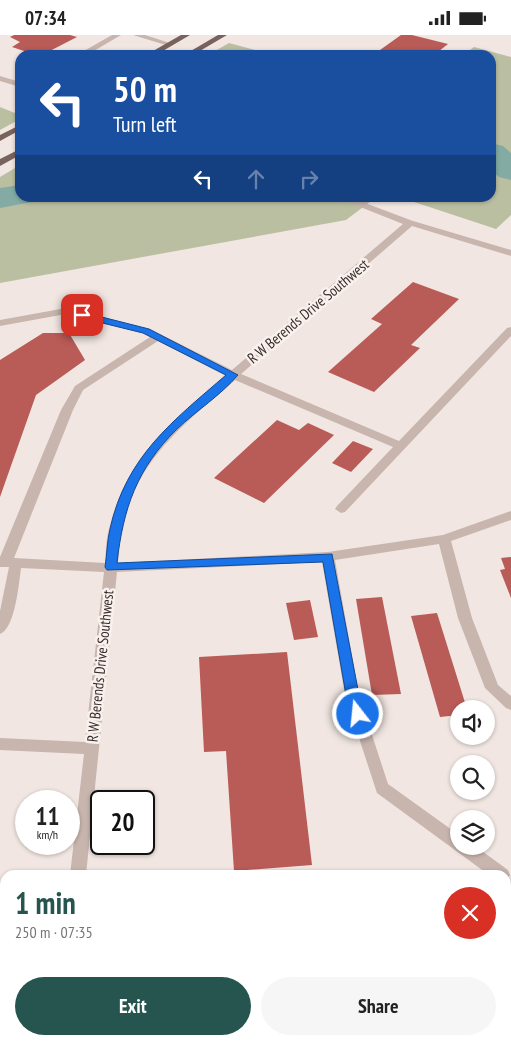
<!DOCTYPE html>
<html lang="en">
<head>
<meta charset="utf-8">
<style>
  body { margin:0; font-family:"PT Sans Narrow",sans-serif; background:#f6f6f6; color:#222; height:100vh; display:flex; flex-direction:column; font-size:19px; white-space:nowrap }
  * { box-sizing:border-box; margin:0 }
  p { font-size:16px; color:#767676 }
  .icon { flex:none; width:28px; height:28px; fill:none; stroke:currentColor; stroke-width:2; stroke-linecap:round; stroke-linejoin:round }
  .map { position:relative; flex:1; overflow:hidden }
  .details { position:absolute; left:0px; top:835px; width:511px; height:175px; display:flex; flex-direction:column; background:#fff; border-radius:15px 15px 0 0; box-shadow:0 1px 4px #0004 }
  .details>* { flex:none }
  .hud { position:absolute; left:15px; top:15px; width:481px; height:152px; border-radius:15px; box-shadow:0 1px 4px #0004; background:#1a4fa0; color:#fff; overflow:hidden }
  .fabs { position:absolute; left:450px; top:665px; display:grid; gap:10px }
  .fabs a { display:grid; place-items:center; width:45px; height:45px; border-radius:50%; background:#fff; box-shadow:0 1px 4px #0004; font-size:25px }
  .speed { position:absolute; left:15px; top:755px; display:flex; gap:10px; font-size:25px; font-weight:700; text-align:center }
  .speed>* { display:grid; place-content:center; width:65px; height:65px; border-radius:50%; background:#fff; box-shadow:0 1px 4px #0004; line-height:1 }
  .speed small { font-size:12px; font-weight:400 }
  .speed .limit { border:2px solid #111; border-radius:8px; background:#fff; color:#111 }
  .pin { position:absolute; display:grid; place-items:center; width:42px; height:42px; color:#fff; margin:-21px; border-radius:10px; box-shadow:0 2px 8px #0006 }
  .me { position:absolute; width:55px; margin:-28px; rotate:344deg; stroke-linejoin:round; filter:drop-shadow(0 0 4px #0008) }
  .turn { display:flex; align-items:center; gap:18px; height:105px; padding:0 15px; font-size:22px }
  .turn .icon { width:65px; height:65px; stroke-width:2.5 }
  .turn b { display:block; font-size:35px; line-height:42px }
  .lanes { display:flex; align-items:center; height:48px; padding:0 15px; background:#0003; justify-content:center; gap:25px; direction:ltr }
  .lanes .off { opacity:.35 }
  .round { display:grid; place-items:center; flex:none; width:52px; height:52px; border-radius:26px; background:#f6f6f6 }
  .head { display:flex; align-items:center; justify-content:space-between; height:85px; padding:0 15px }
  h1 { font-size:30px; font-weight:600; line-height:38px; color:#25554e }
  .primary-button { display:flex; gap:10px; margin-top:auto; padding:10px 15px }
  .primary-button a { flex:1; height:58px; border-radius:30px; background:#25554e; color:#fff; font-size:20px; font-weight:600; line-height:58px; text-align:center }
  .primary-button a+a { background:#f6f6f6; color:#222 }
  .status { display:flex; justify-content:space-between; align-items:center; height:35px; padding:0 25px; background:#fff; direction:ltr }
  .status svg { height:14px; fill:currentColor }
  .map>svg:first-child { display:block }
</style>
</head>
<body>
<div class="status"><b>07:34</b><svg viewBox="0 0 49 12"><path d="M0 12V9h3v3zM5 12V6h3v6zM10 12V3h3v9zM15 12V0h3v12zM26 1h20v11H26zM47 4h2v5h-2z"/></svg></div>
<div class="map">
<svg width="511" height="1010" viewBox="0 0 511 1010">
  <rect width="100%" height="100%" fill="#f1e6e1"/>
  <g fill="#bbbfa2">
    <polygon points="229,8 273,20 208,20"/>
    <polygon points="474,12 511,22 511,180 496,194 402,163 491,162 491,20 463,20"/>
    <polygon points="0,72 20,80 20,84 0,95"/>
    <polygon points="20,130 20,162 375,163 346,185 0,248 0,142"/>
  </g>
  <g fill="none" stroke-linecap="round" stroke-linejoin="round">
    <g fill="#83aba4" fill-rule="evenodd">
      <polygon points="491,108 503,111 511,118 511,145 499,142 491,135"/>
      <polygon points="20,150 20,162 35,162 32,167 0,173 0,153"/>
    </g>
  </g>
  <g fill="#b95b57">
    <polygon points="14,0 70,0 77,2 42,20 36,20 12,12 20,7 10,2"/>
    <polygon points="401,0 412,0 448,9 434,20 373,20"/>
    <polygon points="413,247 459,264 411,310 420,313 374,357 328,337 382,289 371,284"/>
    <polygon points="43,298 69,298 85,325 36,360 0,462 0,325"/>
    <polygon points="277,385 299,395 308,388 334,400 264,468 214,443"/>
    <polygon points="353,406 373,414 351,437 332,428"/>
    <polygon points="511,522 511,563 500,535 505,534 501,523"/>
    <polygon points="382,562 401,659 372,660 356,564"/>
    <polygon points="310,565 318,602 294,605 286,568"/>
    <polygon points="437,578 467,674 459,674 459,680 440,682 411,581"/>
    <polygon points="287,617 312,830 234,836 226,716 204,717 199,622"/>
    <polygon points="506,912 511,915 511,933 506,941"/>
    <polygon points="201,1005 225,1005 236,1010 198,1010"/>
  </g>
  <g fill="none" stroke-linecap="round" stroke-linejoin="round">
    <g fill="#c8b5ae" fill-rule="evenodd">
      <polygon points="112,0 121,0 87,20 77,20"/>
      <polygon points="133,0 145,0 173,9 169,11"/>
      <polygon points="0,41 20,47 20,52 0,46"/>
      <path d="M335,162h14l64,24 98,29v6l-99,-30 -171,148 158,67 108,-113 4,-1v9l-166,176 -4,1 -6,-4 2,-3 56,-59 -158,-67c-52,45 -97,78 -114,149 -2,11 -2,23 -3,34l210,-11 115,-17 68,-24v9l-60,21 21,77 26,67 13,11v14l-5,-2 -21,-20 -27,-70 -19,-74 -104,16 24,135 29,89 71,51v11h16l33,24 2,5 -4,6v-6h-17l-112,-82 -32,-98 -23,-133 -205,10 -31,303h-16l14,-121 -84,-4v-12l85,4 19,-170 -83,-4c-2,15 -6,61 -21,66v-23l9,-44h-9v-10l61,-147 14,-24 75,-49 -8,-4 -76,-19 -66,12v-6l66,-12 84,21 82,41 171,-146zM158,306l68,35c-54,46 -99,80 -117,153 -3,10 -3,23 -4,34l-91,-5 59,-148 10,-20z"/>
      <polygon points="33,1005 51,1005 49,1010 31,1010"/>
    </g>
    <g fill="#78625e" fill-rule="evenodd">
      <polygon points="181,0 190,0 156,20 146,20"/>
      <polygon points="218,0 227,0 193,20 184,20"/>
      <polygon points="20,90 20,95 0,106 0,100"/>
      <polygon points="20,114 20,120 0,131 0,124"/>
    </g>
  </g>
  <path fill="#1a73e8" stroke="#114b97" d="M82,277l67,17 89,46c-17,20 -42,36 -61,54 -40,39 -54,80 -60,134l215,-9 27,141 6,19 -2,3 -5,2 -4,-2 -8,-22 -23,-133 -216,8 -2,-3c2,-12 2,-26 5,-38 16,-73 63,-108 116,-154l-83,-42 -65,-16 -1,-2z"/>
  <g text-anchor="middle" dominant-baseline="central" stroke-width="5" stroke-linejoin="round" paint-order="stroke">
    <g font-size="15" fill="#382d2c" stroke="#f9f1ed">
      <text transform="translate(308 276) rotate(-40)">R W Berends Drive Southwest</text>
      <text transform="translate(100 631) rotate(-84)">R W Berends Drive Southwest</text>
    </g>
  </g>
</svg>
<div class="fabs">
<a><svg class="icon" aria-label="sound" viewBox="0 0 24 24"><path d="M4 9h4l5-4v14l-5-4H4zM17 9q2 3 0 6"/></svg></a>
<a><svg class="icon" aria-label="search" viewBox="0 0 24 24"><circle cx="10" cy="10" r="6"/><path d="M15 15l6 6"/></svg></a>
<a><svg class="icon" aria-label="layers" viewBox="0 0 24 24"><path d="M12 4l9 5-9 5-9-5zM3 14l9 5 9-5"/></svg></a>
</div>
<div class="speed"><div>11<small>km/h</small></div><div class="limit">20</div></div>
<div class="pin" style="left:82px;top:280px;background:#d93025"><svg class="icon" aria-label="arrive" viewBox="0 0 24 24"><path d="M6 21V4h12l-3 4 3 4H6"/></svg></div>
<svg class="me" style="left:358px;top:679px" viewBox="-20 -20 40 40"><circle r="17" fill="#1a73e8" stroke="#fff" stroke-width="3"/><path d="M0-11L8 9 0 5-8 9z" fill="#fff"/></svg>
<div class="hud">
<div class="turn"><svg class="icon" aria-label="left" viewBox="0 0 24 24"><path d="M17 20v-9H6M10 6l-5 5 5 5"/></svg><div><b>50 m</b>Turn left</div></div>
<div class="lanes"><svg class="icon" aria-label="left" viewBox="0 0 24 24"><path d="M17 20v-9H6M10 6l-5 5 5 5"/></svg><svg class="icon off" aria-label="ahead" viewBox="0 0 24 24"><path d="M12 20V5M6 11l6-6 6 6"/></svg><svg class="icon off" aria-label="right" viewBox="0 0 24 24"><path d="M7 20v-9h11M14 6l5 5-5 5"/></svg></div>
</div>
<section class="details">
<div class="head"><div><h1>1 min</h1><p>250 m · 07:35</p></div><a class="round" style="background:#d93025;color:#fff"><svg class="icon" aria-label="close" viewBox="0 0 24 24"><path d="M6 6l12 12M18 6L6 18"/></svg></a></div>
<div class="primary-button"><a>Exit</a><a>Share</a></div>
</section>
</div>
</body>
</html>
